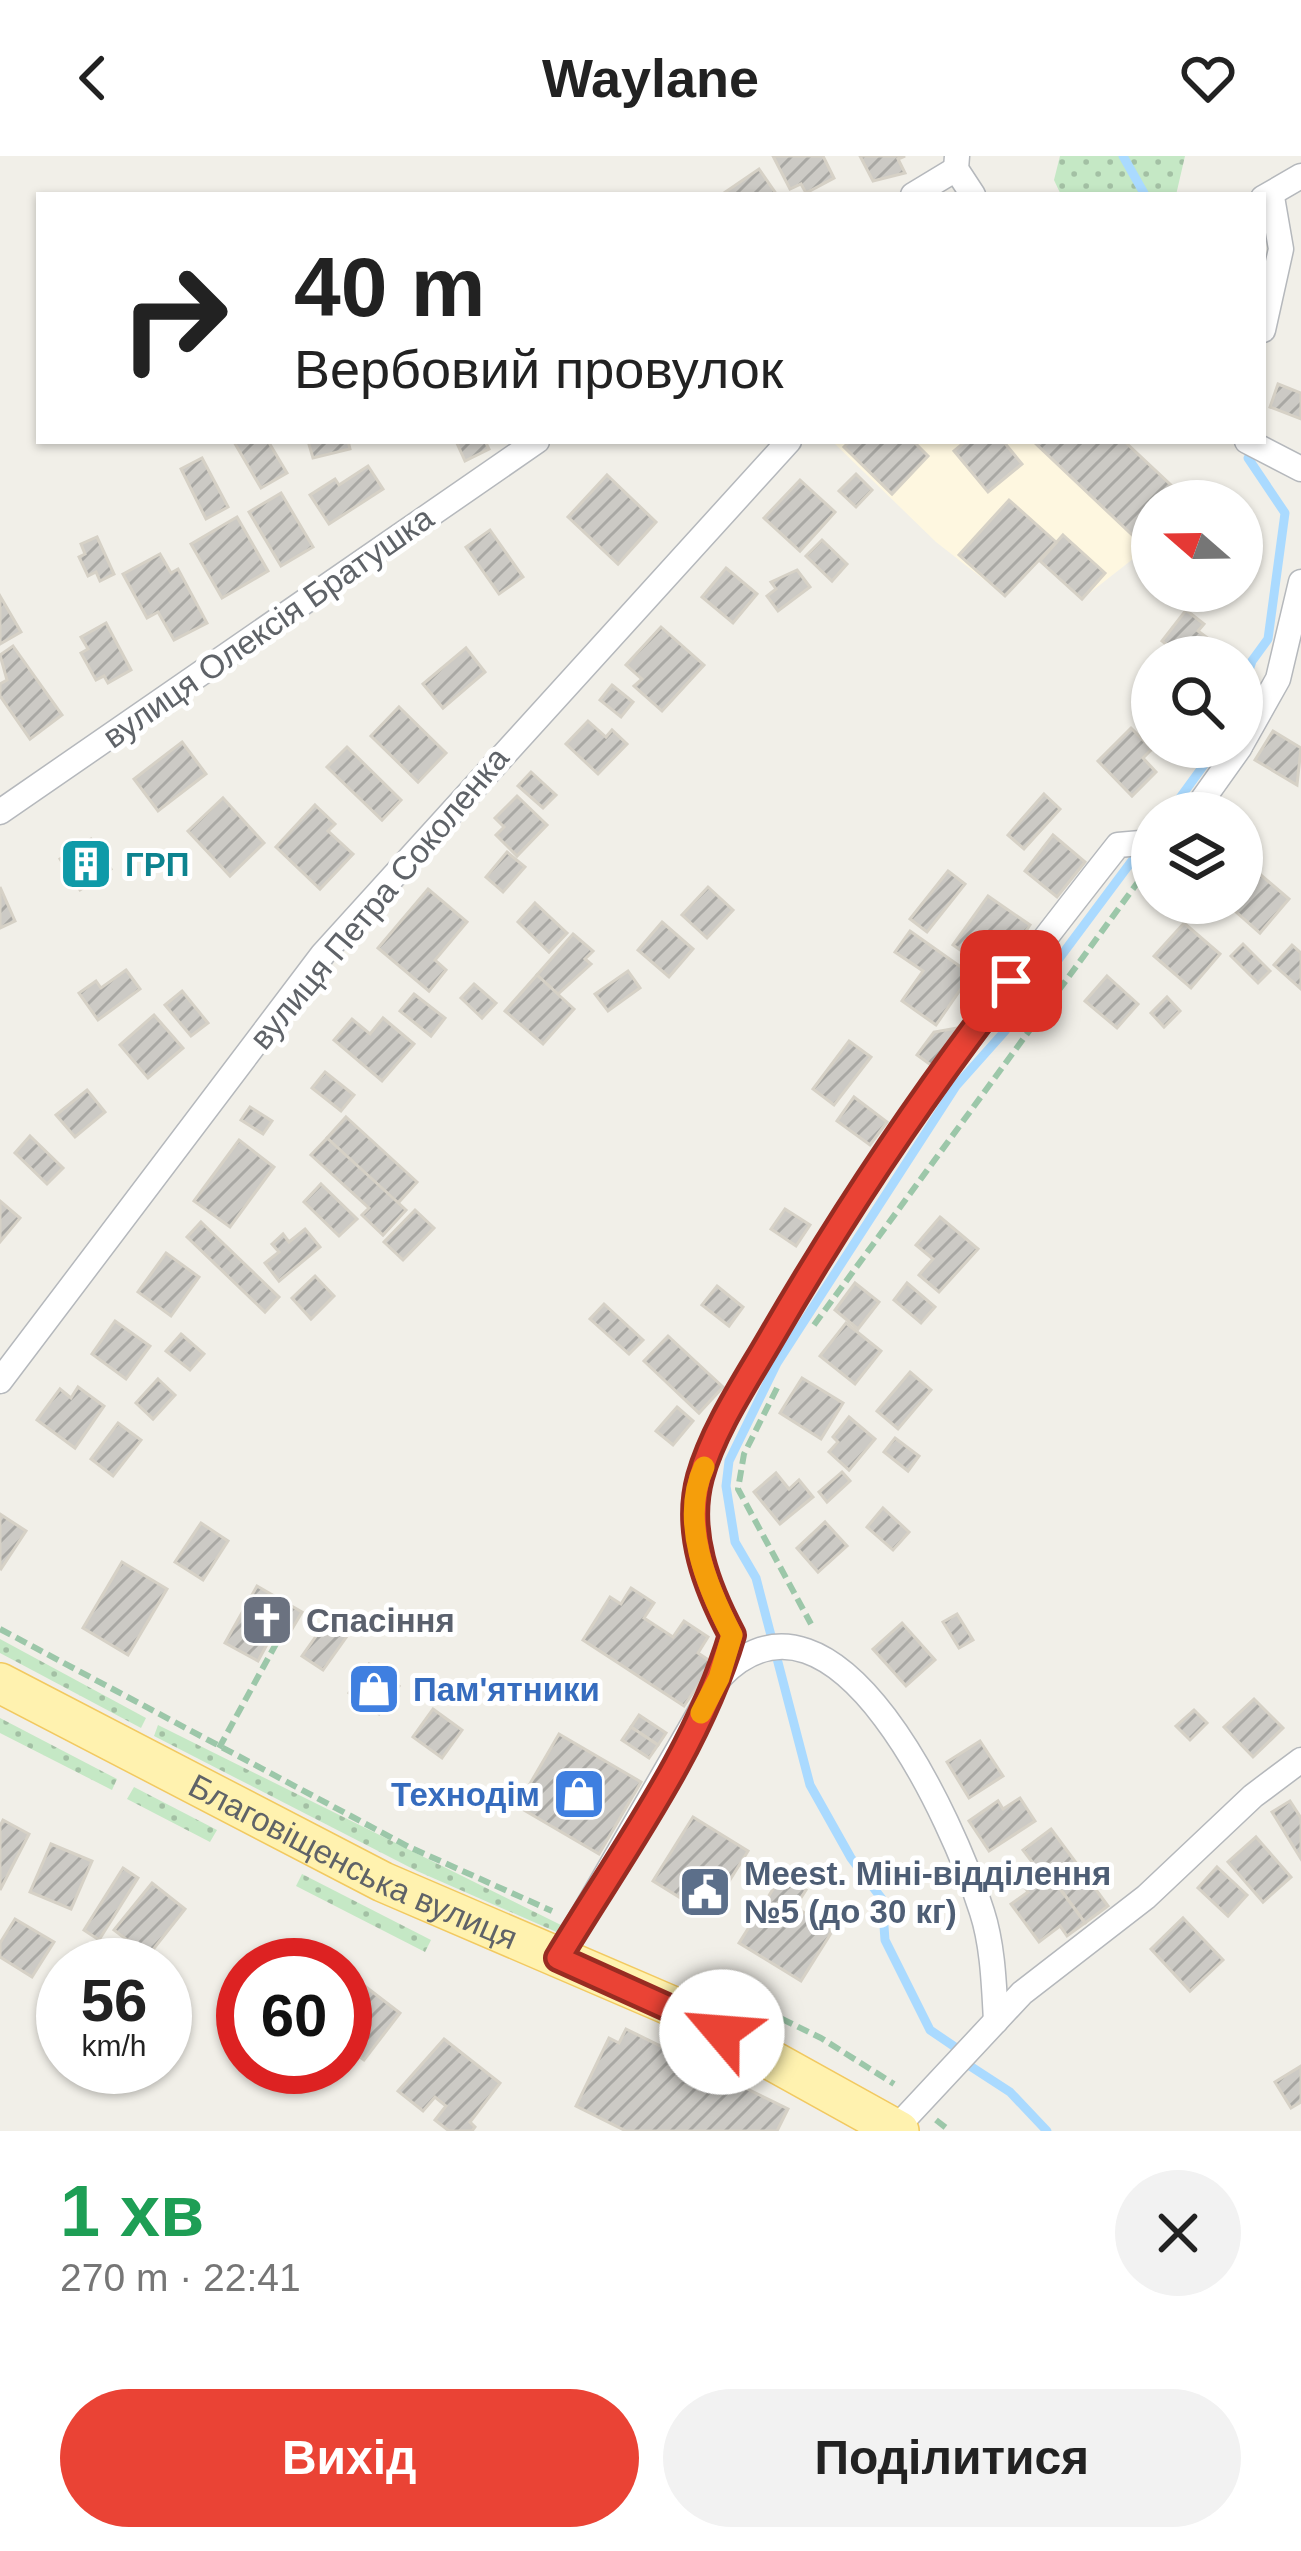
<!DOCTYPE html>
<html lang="uk">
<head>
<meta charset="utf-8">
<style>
  body { margin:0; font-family:Helvetica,sans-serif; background:#f2f2f2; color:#222; height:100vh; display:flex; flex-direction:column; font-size:45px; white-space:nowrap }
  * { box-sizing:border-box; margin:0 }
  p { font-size:39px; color:#767676 }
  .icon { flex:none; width:66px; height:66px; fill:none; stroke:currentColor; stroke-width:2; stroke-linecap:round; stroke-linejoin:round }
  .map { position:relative; height:1975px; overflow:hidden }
  .drawer { display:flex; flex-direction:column; background:#fff; flex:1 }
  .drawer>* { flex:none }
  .top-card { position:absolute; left:36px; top:36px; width:1230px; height:252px; border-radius:0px; box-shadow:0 3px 9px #0004; background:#fff; color:#222; overflow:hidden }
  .needle { width:78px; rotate:290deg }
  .fabs { position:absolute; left:1131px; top:324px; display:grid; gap:24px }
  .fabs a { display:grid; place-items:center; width:132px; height:132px; border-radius:50%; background:#fff; box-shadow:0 3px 9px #0004; font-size:60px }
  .speed { position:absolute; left:36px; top:1782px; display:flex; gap:24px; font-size:60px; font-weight:700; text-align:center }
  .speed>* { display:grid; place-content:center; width:156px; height:156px; border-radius:50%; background:#fff; box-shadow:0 3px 9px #0004; line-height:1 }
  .speed small { font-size:30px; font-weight:400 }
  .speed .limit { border:18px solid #d22; background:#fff; color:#111 }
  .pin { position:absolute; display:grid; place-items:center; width:102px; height:102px; color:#fff; margin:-51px; border-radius:24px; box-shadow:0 6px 18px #0006 }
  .me { position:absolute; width:132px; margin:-66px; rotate:297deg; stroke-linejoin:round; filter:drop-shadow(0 0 9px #0008) }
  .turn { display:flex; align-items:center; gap:42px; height:252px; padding:0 60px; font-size:54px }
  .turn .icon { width:156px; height:156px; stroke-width:2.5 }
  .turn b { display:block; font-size:84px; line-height:102px }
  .round { display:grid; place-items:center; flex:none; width:126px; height:126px; border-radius:63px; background:#f2f2f2 }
  .headline { display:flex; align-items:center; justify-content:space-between; height:204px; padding:0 60px }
  h1 { font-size:72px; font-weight:800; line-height:90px; color:#1e9e55 }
  .button { display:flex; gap:24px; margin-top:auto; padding:24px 60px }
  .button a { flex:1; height:138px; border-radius:72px; background:#ea4335; color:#fff; font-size:48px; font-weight:800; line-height:138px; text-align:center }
  .button a+a { background:#f2f2f2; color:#222 }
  header { display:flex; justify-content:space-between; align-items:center; height:156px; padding:0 60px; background:#fff; font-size:54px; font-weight:800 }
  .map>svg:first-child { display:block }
</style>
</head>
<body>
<header><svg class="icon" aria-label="back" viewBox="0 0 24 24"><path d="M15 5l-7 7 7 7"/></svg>Waylane<svg class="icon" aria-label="heart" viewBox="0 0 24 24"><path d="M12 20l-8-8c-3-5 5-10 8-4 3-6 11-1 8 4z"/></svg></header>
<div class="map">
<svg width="1301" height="1975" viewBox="0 0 1301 1975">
  <defs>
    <pattern id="grass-dots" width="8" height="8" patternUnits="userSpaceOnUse" patternTransform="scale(3)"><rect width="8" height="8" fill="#c5e8c5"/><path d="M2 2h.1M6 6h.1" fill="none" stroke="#a3c0a4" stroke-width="1.8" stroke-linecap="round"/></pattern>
    <pattern id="building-hatch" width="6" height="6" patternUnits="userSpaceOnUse" patternTransform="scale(3)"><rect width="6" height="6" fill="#cccac5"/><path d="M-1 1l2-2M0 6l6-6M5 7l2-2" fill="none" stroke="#a9a8a4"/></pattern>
  </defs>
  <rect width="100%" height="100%" fill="#f1efe8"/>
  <polygon fill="#fef7e0" points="1124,285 1188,345 1152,345 1152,388 1082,443 1040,405 1005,440 936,386 833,286"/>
  <g fill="url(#grass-dots)">
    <polygon points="1060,0 1185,0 1176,39 1061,39 1054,24"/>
    <polygon points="0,1483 146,1562 141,1572 0,1497"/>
    <polygon points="0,1562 117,1623 112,1634 0,1577"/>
    <polygon points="158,1569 565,1771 561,1778 417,1715 154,1580"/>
    <polygon points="134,1631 217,1674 210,1686 127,1643"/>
    <polygon points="302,1718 431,1784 425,1796 296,1730"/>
  </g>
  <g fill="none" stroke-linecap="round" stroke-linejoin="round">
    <g stroke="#aadaff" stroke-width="9">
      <polyline points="1123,0 1145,39"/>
      <polyline points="1242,535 1252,505 1268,483 1285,357 1248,302"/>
      <polyline points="1169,657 1217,591"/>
      <polyline points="955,1891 930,1874 885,1784 882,1743 851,1702 810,1629 756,1422 735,1386 726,1330 729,1305 777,1207 956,930 1005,875 1137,698"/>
      <polyline points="970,1910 1010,1936 1047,1975"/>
    </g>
  </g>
  <g fill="url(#building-hatch)" stroke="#d6d1c6" stroke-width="3">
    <polygon points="773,0 823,0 834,22 806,37 801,28 790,33"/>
    <polygon points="860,0 905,0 898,3 905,17 873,25"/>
    <polygon points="759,13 777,39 721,39"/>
    <polygon points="1278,228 1301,237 1301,263 1270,251"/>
    <polygon points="268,285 287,317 261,332 234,286"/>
    <polygon points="308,285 348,285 350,293 313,302"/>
    <polygon points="456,285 485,285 489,293 465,305"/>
    <polygon points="850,285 913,285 928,300 892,338 844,291"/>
    <polygon points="966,285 1003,285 1022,308 988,336 954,295"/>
    <polygon points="1033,285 1124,285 1188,345 1152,345 1152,388 1147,393"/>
    <polygon points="202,302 228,351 206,363 181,313"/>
    <polygon points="368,310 383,333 329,368 310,339 335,323 339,329"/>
    <polygon points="856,318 872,334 856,351 839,335"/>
    <polygon points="607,319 656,366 618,408 568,361"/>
    <polygon points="800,324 835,356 800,395 764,362"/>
    <polygon points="281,337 313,391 281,410 249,356"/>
    <polygon points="1009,344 1056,386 1005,440 959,399"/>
    <polygon points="237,361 268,415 222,442 191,388"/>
    <polygon points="490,374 523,421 499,438 466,391"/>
    <polygon points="1063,379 1105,417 1082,443 1040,405"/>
    <polygon points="97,381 114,418 100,425 96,416 88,420 79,401 85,398 81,388"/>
    <polygon points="822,384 847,408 832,425 806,400"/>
    <polygon points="160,398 171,417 178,413 207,467 174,484 158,456 147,462 123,418"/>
    <polygon points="726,412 757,438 733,467 702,441"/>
    <polygon points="797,414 810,431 778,455 767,440 776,433 771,426"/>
    <polygon points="0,440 21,476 0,488"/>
    <polygon points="1186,454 1204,468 1198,475 1213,486 1201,501 1182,501 1162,485"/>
    <polygon points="106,467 131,514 108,527 104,520 96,524 81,497 88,493 81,481"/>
    <polygon points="661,471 704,509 662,555 634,530 642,523 626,509"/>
    <polygon points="13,490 62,559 30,583 0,540 0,528 7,524 0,499"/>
    <polygon points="466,492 485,516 443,552 423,528"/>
    <polygon points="612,529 633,546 621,561 600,544"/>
    <polygon points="399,551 446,597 418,626 371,580"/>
    <polygon points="588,565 606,581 612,574 627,588 598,618 566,588"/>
    <polygon points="1131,572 1152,593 1143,602 1156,616 1132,640 1098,605"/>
    <polygon points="1273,575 1301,592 1297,629 1255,604"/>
    <polygon points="182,586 206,618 158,655 134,623"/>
    <polygon points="347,591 401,644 382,664 327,611"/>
    <polygon points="531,616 556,639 543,652 518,630"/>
    <polygon points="1044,638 1060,653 1024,693 1008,679"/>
    <polygon points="517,640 547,669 517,700 496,679 504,671 495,662"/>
    <polygon points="223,642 264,687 230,720 188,675"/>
    <polygon points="315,649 335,668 328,675 353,698 320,733 276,691"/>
    <polygon points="1053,679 1085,706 1057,741 1025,715"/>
    <polygon points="91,683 111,713 80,734 60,703"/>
    <polygon points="507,696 525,711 503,736 486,721"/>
    <polygon points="1242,703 1289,743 1260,777 1226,747 1242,747"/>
    <polygon points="948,715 965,728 927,776 910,763"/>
    <polygon points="0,731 15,765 0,772"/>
    <polygon points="708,731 733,754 707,782 682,759"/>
    <polygon points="428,733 467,766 435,804 446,814 429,835 378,792"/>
    <polygon points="988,740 1030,769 996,819 953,789"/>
    <polygon points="535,747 567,777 549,796 518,766"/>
    <polygon points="662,766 693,793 669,821 638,794"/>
    <polygon points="1184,767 1220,798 1191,832 1154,800"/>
    <polygon points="910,775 971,818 936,869 902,845 923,815 895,796"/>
    <polygon points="573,778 593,795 585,803 591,808 558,838 537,819"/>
    <polygon points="1243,788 1270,815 1258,827 1231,800"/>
    <polygon points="1292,789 1301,797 1301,833 1274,809"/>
    <polygon points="126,814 140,833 98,864 79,837 96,825 101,832"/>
    <polygon points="628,815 640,832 608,855 595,838"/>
    <polygon points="537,819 574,853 543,888 505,855"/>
    <polygon points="1107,820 1138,848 1117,872 1085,845"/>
    <polygon points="474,828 496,847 482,862 461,842"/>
    <polygon points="182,835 208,867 191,880 165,849"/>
    <polygon points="414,838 445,862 431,880 400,855"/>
    <polygon points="1167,841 1180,855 1164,871 1151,857"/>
    <polygon points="154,859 183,892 148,922 120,889"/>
    <polygon points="383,862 414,888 382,925 334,884 352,863 370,878"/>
    <polygon points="957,872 957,881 935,912 917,899 934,876"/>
    <polygon points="849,885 871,901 834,949 813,933"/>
    <polygon points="325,916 354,939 341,955 312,932"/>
    <polygon points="87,934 105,956 75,981 56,959"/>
    <polygon points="854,941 887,966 870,989 837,965"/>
    <polygon points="250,951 272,965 263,978 241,964"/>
    <polygon points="346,961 417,1026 398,1047 327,982"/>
    <polygon points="30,980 63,1012 47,1028 15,997"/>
    <polygon points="327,982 406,1054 383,1079 362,1059 369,1052 311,999"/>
    <polygon points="239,984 274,1011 230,1071 194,1045"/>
    <polygon points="321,1028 357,1063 339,1080 304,1046"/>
    <polygon points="0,1045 20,1062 0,1086"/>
    <polygon points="785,1053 810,1069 796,1090 771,1073"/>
    <polygon points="415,1054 434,1072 403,1104 384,1086"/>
    <polygon points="940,1061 978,1093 939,1136 919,1119 933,1103 916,1089"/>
    <polygon points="201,1066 279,1141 265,1156 187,1081"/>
    <polygon points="305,1073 320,1091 279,1125 265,1107 279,1096 272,1088 283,1078 289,1086"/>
    <polygon points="166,1097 199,1121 171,1160 138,1136"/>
    <polygon points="315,1120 334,1140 311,1163 292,1142"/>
    <polygon points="855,1127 879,1146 858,1173 835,1154"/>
    <polygon points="907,1127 935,1151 921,1167 894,1144"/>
    <polygon points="717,1130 743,1151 729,1170 702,1149"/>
    <polygon points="604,1148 643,1184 629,1198 590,1163"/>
    <polygon points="115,1165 150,1190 126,1223 92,1198"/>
    <polygon points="846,1167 881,1195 855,1228 820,1200"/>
    <polygon points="181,1178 204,1198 190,1214 166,1195"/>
    <polygon points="668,1180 723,1231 699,1257 644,1205"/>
    <polygon points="910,1216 931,1234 898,1273 877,1255"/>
    <polygon points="802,1222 843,1247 821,1283 780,1257"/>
    <polygon points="158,1223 175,1239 153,1263 136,1247"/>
    <polygon points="78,1231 104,1250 75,1292 37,1264 60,1233 71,1242"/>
    <polygon points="677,1251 693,1265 673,1289 656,1275"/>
    <polygon points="849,1261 875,1283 849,1314 829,1296 838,1286 833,1281"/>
    <polygon points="118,1267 141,1284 113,1320 91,1303"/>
    <polygon points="895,1282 919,1300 908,1315 884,1296"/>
    <polygon points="842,1316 850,1325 827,1346 819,1336"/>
    <polygon points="776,1317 789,1333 799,1324 813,1341 780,1368 754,1336"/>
    <polygon points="883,1352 909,1376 893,1394 867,1371"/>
    <polygon points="0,1358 26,1375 1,1413 0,1412"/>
    <polygon points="825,1366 847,1390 818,1416 797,1392"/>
    <polygon points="201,1367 228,1385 203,1424 175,1406"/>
    <polygon points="122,1406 167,1433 128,1499 83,1472"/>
    <polygon points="257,1430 302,1456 289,1478 276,1472 258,1505 225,1487"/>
    <polygon points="631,1432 654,1447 644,1462 673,1481 684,1465 708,1481 698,1497 713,1507 684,1550 583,1484 610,1441 621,1448"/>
    <polygon points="957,1458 973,1484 959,1492 943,1466"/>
    <polygon points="329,1462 350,1476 323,1514 302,1500"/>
    <polygon points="902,1467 935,1504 906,1530 873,1493"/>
    <polygon points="369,1508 399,1530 379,1558 349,1537"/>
    <polygon points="1254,1543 1283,1572 1253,1601 1224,1571"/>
    <polygon points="433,1553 462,1574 442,1602 413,1581"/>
    <polygon points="1194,1554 1207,1567 1190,1584 1176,1570"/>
    <polygon points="639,1559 666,1577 658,1589 631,1571"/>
    <polygon points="631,1571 658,1589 649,1602 622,1584"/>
    <polygon points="559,1578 641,1626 599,1698 517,1650"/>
    <polygon points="980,1585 1003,1620 969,1642 947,1606"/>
    <polygon points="1020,1642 1035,1665 989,1695 969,1665 998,1645 1003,1653"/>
    <polygon points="1290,1645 1301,1662 1301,1703 1272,1656"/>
    <polygon points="693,1661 748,1695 708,1759 653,1725"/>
    <polygon points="3,1664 29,1678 0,1734 0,1670"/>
    <polygon points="1051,1673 1108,1750 1085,1767 1044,1711 1039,1715 1023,1694"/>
    <polygon points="1256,1681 1291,1721 1263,1746 1228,1706"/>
    <polygon points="51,1688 92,1705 71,1753 30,1736"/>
    <polygon points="1044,1711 1085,1767 1067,1780 1060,1770 1039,1786 1011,1748 1028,1736 1022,1727"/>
    <polygon points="1217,1711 1247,1739 1228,1760 1198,1732"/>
    <polygon points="123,1712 138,1722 99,1784 84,1774"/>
    <polygon points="782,1719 806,1734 795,1751 833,1774 801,1825 739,1787"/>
    <polygon points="152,1727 185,1753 148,1800 114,1774"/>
    <polygon points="1183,1762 1223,1804 1190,1835 1151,1793"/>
    <polygon points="15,1763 54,1786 32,1821 0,1801 0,1787"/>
    <polygon points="353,1821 400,1857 364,1904 345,1890 345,1831"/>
    <polygon points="626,1873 788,1953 777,1975 626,1975 576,1950 609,1882 619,1887"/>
    <polygon points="444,1883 500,1927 470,1966 475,1971 472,1975 449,1975 435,1964 446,1950 435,1941 423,1955 398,1935"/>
    <polygon points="1301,1910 1301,1946 1291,1952 1275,1926"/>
  </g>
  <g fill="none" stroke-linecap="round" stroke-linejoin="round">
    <g stroke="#b5b8bc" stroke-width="27">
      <g id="minor">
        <polyline points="957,0 956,13 973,39"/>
        <polyline points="913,39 956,13"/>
        <polyline points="1263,42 1301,20"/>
        <polyline points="1263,174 1281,93 1272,41"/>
        <polyline points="1247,285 1301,313"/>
        <polyline points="1242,587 1278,523 1301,426"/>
        <polyline points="0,656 537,285"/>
        <polyline points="1193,657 1240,591"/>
        <polyline points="0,1225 323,798 789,285"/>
        <path d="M720,1521c117,-120 235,149 262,235 11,34 12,74 14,109"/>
        <path d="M558,1802l161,-279 13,-44c-25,-47 -47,-103 -32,-158 13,-50 49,-101 75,-146 99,-173 220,-330 343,-486l34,-3"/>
        <polyline points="896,1972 1022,1837 1146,1741 1253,1640 1301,1604"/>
      </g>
    </g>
    <g stroke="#f2c960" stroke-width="42">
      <g id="primary">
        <path id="s1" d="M0,1527l383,199 298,128 218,121"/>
      </g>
    </g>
    <g stroke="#9cc7a9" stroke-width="6" stroke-dasharray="12 6" stroke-linecap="butt">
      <polyline points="814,1169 1146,715"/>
      <polyline points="777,1232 744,1298 738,1333 811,1468"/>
      <polyline points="0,1473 409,1691 552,1755"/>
      <polyline points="219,1592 283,1475"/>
      <polyline points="733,1839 821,1882 894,1928"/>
      <polyline points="936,1964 950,1975"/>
    </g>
    <use href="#minor" stroke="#fff" stroke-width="24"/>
    <use href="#primary" stroke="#fff2af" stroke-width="39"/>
  </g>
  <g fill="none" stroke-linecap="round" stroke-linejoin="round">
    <g stroke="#982c22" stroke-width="30">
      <path id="route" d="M722,1876l-164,-74c62,-103 140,-208 174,-323 -25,-47 -47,-103 -32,-158 13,-47 46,-96 71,-139 72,-124 152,-244 240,-357"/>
    </g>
    <use href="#route" stroke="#ea4335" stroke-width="21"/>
    <path stroke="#f59e0b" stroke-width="21" d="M701,1557l18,-35 13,-43c-25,-48 -53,-114 -28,-168"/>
  </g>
  <defs>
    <g id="building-square" transform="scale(2.7)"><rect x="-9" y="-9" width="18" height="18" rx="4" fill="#0f9aa8" stroke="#fff"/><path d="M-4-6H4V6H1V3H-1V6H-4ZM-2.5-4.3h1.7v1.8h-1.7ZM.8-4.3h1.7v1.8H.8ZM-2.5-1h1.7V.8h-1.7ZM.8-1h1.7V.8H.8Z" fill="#fff"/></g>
    <g id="church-square" transform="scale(2.7)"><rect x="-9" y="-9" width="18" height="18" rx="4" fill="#6b7280" stroke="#fff"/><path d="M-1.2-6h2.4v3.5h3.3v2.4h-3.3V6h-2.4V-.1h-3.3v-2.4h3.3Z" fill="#fff"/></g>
    <g id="shop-square" transform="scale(2.7)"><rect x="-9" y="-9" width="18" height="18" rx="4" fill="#3f7fe0" stroke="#fff"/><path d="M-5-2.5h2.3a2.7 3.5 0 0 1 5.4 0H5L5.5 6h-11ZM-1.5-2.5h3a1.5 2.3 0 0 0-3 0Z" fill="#fff"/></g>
    <g id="civic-square" transform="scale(2.7)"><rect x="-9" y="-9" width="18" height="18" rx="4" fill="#5c6f8a" stroke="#fff"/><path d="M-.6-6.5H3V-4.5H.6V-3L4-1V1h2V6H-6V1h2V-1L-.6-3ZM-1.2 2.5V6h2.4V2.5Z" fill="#fff"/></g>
  </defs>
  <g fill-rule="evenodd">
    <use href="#building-square" x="86" y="708"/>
    <use href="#church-square" x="267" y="1464"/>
    <use href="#shop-square" x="374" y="1533"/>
    <use href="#shop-square" x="579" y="1638"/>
    <use href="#civic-square" x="705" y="1736"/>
  </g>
  <g text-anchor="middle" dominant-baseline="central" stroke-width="10" stroke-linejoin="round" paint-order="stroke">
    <g font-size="33" fill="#5f6368" stroke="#fff">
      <text transform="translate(268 471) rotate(-35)">вулиця Олексія Братушка</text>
      <text transform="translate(379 742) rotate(-50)">вулиця Петра Соколенка</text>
      <text stroke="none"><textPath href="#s1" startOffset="396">Благовіщенська вулиця</textPath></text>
    </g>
    <g font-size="33" font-weight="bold" fill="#0d838f" stroke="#fff" text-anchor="start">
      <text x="125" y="708">ГРП</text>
    </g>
    <g font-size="33" font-weight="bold" fill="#5b616d" stroke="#fff" text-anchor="start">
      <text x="306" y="1464">Спасіння</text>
    </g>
    <g font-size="33" font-weight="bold" fill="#366cbe" stroke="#fff" text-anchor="start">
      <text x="413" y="1533">Пам'ятники</text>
      <text x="540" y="1638" text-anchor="end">Технодім</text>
    </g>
    <g font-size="33" font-weight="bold" fill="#4e5e75" stroke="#fff" text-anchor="start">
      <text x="744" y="1717">Meest. Міні-відділення<tspan x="744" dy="38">№5 (до 30 кг)</tspan></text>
    </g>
  </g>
</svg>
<div class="fabs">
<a><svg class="needle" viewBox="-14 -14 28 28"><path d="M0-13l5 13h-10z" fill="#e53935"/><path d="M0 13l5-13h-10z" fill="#767676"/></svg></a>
<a><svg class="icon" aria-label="search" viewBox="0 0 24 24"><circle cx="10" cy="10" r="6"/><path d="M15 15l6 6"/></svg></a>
<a><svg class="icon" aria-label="layers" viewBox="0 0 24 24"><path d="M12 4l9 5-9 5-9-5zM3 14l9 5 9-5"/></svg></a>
</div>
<div class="speed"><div>56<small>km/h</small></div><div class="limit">60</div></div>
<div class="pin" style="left:1011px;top:825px;background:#d93025"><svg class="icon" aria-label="arrive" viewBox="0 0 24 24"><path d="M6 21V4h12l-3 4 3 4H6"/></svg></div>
<svg class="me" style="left:722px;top:1876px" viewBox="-20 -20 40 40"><circle r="19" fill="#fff"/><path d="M0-13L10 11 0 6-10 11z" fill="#ea4335"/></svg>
<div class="top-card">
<div class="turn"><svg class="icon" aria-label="right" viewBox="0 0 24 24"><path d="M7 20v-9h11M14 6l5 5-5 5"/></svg><div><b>40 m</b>Вербовий провулок</div></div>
</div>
</div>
<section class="drawer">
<div class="headline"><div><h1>1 хв</h1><p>270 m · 22:41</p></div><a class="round"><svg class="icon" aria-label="close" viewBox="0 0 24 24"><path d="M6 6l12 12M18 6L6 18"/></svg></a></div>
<div class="button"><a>Вихід</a><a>Поділитися</a></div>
</section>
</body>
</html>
